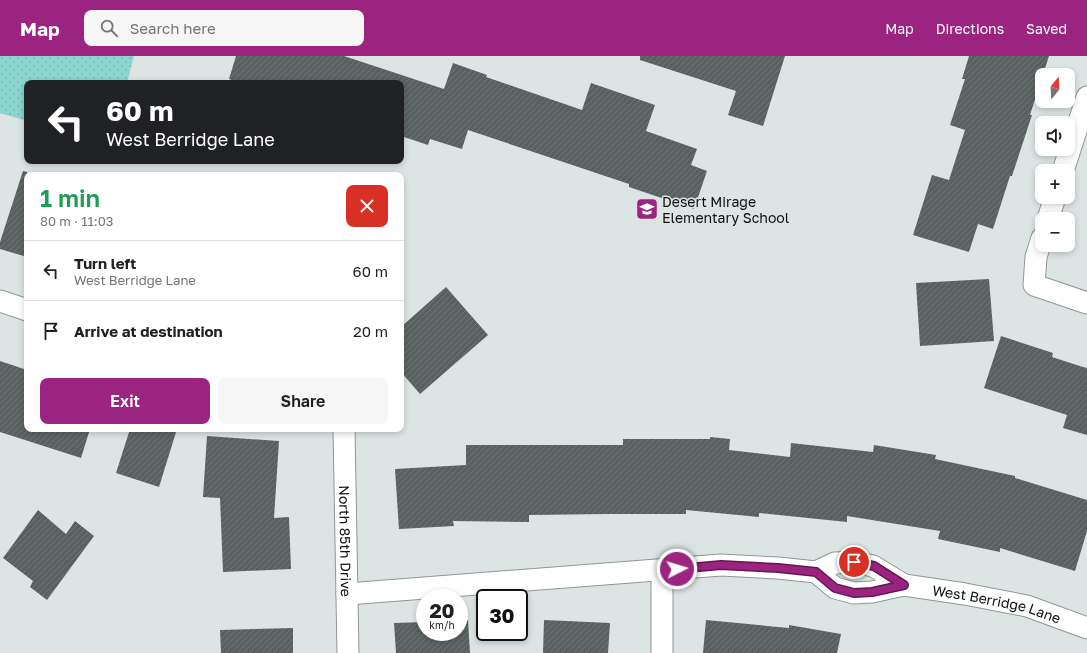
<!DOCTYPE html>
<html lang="en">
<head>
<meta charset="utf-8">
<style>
  body { margin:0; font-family:"Golos Text",sans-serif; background:#f6f6f6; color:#202124; height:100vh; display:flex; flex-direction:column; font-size:15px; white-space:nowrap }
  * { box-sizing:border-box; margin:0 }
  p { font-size:13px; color:#757577 }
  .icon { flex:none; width:22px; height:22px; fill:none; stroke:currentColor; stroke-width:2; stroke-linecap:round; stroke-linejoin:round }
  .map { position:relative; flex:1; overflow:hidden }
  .details { position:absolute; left:24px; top:116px; width:380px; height:260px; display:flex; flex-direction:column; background:#fff; border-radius:8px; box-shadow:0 2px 6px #0003 }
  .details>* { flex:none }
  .guide { position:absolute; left:24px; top:24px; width:380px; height:84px; border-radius:8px; box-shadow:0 2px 6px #0003; background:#202124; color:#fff; overflow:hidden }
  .needle { width:26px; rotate:18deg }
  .fabs { position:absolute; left:1035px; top:12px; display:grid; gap:8px }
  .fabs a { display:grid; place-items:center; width:40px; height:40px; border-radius:8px; background:#fff; box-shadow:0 2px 6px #0003; font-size:20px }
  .speed { position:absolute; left:416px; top:533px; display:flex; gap:8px; font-size:20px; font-weight:700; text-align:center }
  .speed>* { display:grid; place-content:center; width:52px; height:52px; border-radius:50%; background:#fff; box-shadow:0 2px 6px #0003; line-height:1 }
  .speed small { font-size:10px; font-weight:400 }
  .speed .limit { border:2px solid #111; border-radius:6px; background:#fff; color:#111 }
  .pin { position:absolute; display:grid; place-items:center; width:34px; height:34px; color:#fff; margin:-17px; border:2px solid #fff; border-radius:50%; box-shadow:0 1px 4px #0007 }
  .me { position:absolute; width:44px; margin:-22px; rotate:85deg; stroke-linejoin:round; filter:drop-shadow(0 0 3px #0008) }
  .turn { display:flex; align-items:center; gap:14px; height:84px; padding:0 16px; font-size:18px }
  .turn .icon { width:52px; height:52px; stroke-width:2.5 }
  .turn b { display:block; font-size:28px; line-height:34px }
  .round { display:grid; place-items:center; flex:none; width:42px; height:42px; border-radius:8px; background:#f6f6f6 }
  .summary { display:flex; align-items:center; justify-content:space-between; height:68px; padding:0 16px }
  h1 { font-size:24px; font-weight:600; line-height:30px; color:#1e9e55 }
  .cta { display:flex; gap:8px; margin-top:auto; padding:8px 16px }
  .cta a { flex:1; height:46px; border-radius:8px; background:#9a247f; color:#fff; font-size:16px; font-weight:600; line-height:46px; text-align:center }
  .cta a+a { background:#f6f6f6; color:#202124 }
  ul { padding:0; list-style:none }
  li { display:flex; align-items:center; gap:12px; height:60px; padding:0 16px; border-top:1px solid #e0e0e0 }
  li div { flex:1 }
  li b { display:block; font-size:15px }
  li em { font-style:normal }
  header { display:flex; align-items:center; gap:24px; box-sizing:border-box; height:56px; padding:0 20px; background:#9a247f; color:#fff }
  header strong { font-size:19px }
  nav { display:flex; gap:22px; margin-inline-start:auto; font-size:14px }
  .search { width:280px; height:36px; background:#f6f6f6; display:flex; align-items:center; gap:10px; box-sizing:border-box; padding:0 14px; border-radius:8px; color:#757577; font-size:15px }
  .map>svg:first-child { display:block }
</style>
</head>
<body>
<header>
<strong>Map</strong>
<div class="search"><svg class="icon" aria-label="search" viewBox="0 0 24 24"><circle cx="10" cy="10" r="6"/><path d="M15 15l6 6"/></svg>Search here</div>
<nav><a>Map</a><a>Directions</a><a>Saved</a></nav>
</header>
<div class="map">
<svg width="1087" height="597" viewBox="0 0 1087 597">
  <defs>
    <pattern id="park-dots" width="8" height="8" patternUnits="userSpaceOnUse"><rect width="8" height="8" fill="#8dd5cf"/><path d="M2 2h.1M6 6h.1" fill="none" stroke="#78b6b1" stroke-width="1.8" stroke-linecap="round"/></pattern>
    <pattern id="building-hatch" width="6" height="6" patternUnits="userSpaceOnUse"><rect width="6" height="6" fill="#596160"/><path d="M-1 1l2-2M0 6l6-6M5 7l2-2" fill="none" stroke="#707676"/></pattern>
  </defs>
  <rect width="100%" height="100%" fill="#dce5e4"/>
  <polygon fill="url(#park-dots)" points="0,0 134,0 127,27 27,27 27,65 0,57"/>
  <g fill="url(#building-hatch)">
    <polygon points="236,0 344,0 444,33 453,7 487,19 486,21 582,54 591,27 655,49 646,75 697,93 691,109 707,115 694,153 629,131 629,128 468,74 462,93 430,83 428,89 401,80 401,27 240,27 229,23"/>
    <polygon points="640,0 785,0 763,70 728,59 736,35 640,4"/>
    <polygon points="969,0 1049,0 1030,59 1032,59 1012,120 1010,120 993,173 978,168 969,196 913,179 932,119 949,124 965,74 950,69 965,23 962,23"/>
    <polygon points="23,115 27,116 27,201 0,193 0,186"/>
    <polygon points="989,223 994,285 920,290 916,227"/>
    <polygon points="446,231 488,279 420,338 401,316 401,271"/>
    <polygon points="1001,280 1053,297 1052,301 1083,311 1087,312 1087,379 1063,372 1067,359 984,332"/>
    <polygon points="0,305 27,314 27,373 90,373 81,402 0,376"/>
    <polygon points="130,373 177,373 159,431 116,417"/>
    <polygon points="207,380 279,385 274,462 289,461 291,513 223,516 220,442 203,441"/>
    <polygon points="710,381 730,383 729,394 790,401 791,387 873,396 874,389 936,399 935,403 1015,420 1015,422 1087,444 1087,475 1075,515 1000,492 1000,496 938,483 940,475 847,460 847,466 759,457 759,461 686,454 686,458 608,458 529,459 529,466 453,465 454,470 399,473 395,413 466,409 466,389 623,389 623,383 710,383"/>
    <polygon points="38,454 66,478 75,465 94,480 47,544 30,531 33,525 3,502"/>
    <polygon points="459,564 468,564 470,597 396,597 394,567 425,566 425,576 459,576"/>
    <polygon points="544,564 610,567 608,597 543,597"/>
    <polygon points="706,564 789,572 789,569 841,578 837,597 703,597"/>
    <polygon points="293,572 293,597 221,597 220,574"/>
  </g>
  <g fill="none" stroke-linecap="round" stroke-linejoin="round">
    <g stroke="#8f9796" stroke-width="23">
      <g id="street">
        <polyline points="1063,115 1087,41"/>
        <polyline points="1048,163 1055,141"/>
        <polyline points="1042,182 1036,201 1034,229 1087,247"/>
        <polyline points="0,245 27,254"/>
        <path id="s1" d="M344,373l4,224"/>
        <path id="s2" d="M816,516l19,16 19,5 18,-1 32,-7 61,9 62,12 60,22"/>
        <polyline points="347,538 721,509 778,512 816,516 835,507 854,506 873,510 904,529"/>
        <polyline points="662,597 662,514"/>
      </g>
    </g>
    <use href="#street" stroke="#fff" stroke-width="21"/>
  </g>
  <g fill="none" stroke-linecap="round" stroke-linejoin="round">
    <g stroke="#641753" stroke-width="10">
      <polyline id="route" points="677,513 721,509 778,512 816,516 835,532 854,537 872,536 904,529 874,510 854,506"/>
    </g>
    <use href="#route" stroke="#9a247f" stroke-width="7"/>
  </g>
  <defs>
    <g id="school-square" transform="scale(1.15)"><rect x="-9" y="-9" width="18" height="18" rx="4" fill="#9a247f" stroke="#dce5e4"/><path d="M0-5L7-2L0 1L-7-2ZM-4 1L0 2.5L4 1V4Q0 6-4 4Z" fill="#fff"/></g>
  </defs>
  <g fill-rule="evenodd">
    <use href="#school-square" x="647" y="153"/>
  </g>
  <g text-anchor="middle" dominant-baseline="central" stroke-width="3" stroke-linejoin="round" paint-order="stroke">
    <g font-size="14" fill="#0d1010" stroke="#dce5e4" text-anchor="start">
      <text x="662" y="145">Desert Mirage<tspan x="662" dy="16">Elementary School</tspan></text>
    </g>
    <g font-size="14" fill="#0d1010" stroke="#dce5e4">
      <text stroke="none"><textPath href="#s1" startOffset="112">North 85th Drive</textPath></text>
      <text stroke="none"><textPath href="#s2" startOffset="190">West Berridge Lane</textPath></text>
    </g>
  </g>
</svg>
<div class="fabs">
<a><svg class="needle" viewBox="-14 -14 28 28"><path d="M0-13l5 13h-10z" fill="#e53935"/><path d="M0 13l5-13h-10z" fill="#757577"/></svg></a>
<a><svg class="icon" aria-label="sound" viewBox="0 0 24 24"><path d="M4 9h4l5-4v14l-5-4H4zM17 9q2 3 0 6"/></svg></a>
<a>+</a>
<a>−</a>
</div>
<div class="speed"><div>20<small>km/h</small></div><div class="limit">30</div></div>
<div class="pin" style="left:854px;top:506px;background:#d93025"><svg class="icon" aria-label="arrive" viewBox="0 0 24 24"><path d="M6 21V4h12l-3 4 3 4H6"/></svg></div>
<svg class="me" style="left:677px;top:513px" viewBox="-20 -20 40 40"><circle r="17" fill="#9a247f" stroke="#fff" stroke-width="3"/><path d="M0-11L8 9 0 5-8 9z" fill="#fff"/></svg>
<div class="guide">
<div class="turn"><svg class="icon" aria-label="left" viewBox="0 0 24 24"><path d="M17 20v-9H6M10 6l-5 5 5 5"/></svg><div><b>60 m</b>West Berridge Lane</div></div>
</div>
<section class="details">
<div class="summary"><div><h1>1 min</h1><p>80 m · 11:03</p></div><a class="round" style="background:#d93025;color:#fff"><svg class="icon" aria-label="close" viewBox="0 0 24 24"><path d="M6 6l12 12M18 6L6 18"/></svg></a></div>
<ul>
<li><svg class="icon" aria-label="left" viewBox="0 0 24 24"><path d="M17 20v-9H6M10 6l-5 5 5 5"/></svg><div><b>Turn left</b><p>West Berridge Lane</p></div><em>60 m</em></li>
<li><svg class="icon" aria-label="arrive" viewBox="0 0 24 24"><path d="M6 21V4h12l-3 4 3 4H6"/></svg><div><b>Arrive at destination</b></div><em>20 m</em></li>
</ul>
<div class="cta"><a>Exit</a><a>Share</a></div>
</section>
</div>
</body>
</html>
